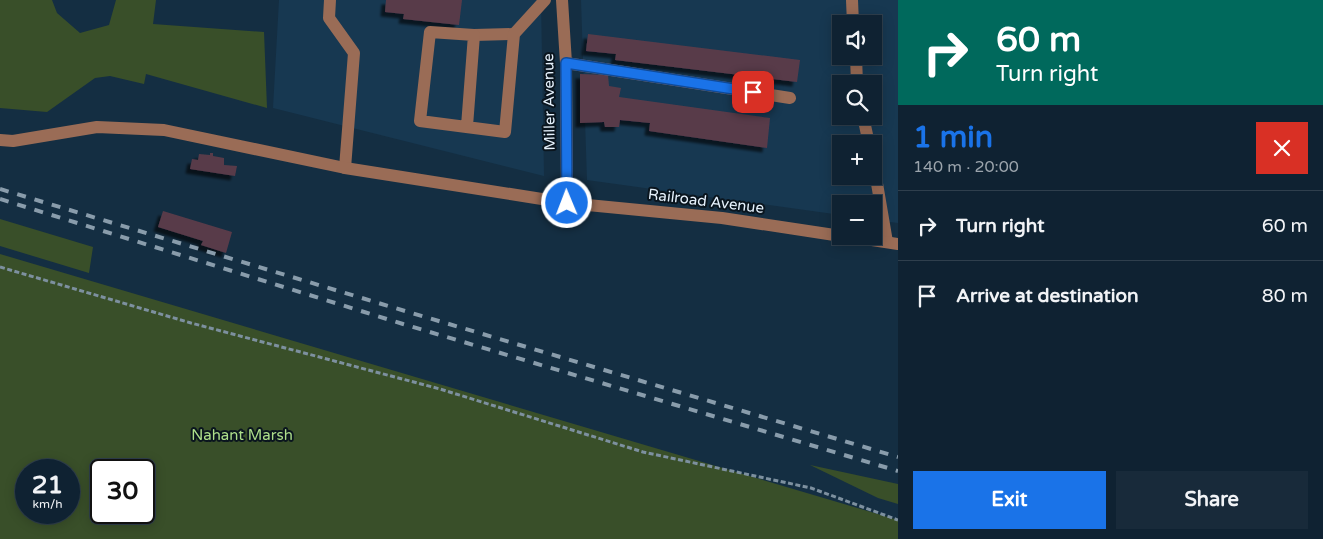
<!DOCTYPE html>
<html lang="en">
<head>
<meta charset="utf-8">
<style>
  body { margin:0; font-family:"Varela Round",sans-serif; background:#182a3a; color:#f1f3f6; height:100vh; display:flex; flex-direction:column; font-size:19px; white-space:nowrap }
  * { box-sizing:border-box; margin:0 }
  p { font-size:16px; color:#9ba4ac }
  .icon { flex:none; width:28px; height:28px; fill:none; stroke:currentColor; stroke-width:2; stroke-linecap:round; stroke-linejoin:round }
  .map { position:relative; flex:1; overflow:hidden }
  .panel { display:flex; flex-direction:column; background:#0f2232; width:425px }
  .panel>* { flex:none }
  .hud { background:#00695c; color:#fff; overflow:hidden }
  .buttons { position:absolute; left:832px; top:15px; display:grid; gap:10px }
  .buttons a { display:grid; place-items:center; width:50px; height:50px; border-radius:0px; background:#0f2232; box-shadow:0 2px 12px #0003,0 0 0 1px #2f3f4d; font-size:25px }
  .speed { position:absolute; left:15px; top:459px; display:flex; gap:10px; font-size:25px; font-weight:700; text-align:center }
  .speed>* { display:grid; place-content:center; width:65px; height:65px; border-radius:50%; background:#0f2232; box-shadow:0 2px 12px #0003,0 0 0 1px #2f3f4d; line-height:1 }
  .speed small { font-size:12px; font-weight:400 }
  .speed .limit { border:2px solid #111; border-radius:8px; background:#fff; color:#111 }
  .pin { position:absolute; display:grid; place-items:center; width:42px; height:42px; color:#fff; margin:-21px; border-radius:10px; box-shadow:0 2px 8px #0006 }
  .me { position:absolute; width:55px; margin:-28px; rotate:359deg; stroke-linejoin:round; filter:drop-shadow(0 0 4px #0008) }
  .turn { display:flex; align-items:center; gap:18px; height:105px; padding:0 15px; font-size:22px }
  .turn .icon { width:65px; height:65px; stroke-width:2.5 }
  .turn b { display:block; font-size:35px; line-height:42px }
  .round { display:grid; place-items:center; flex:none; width:52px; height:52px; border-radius:0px; background:#182a3a }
  .headline { display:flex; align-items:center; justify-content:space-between; height:85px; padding:0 15px }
  h1 { font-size:30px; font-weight:700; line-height:38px; color:#1a73e8 }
  .cta { display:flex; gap:10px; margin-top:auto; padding:10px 15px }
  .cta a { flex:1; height:58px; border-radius:0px; background:#1a73e8; color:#fff; font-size:20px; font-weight:700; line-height:58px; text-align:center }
  .cta a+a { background:#182a3a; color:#f1f3f6 }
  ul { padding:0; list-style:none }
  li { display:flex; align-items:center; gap:15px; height:70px; padding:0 15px; border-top:1px solid #2f3f4d }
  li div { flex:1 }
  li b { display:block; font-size:19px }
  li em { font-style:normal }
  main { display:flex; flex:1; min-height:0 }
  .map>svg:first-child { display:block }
</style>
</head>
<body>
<main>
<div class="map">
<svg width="898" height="539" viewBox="0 0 898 539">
  <defs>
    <filter id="shadow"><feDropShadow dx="-4.5" dy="4.5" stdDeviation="1" flood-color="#0009"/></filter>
  </defs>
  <rect width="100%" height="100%" fill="#142e42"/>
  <g fill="#173851" fill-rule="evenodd">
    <polygon points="279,0 541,0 544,176 273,108"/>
    <path d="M581,0h317v223l-24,-3v-16h-33v11l-254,-35zM841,24h33v32h-33zM841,84h33v32h-33zM841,144h33v32h-33z"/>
  </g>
  <g fill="#394f29" fill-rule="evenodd">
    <polygon points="0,0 52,0 57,13 80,33 109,25 116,0 156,0 153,24 264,32 267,108 146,74 144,84 110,76 95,78 47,112 0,108"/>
    <polygon points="0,219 93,247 89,273 0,246"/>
    <path d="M0,254l898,266v19h-898zM26,470h43v42h-43zM101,470h43v42h-43z"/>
    <polygon points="810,465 898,484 898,504 878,498"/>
  </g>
  <g fill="#593b49" filter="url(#shadow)">
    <polygon points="386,0 462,0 459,25 403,19 404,14 385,12"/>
    <polygon points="588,34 800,60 797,82 615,60 616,54 586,51"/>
    <polygon points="580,74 608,75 609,86 621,88 619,97 770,118 767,148 649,131 650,123 620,120 619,127 605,127 604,122 580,123"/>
    <polygon points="210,153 213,153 213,156 224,158 224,165 237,166 235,176 190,169 192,159 198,160 199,154 210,155"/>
    <polygon points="163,211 232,232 226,253 201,245 203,241 158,227"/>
  </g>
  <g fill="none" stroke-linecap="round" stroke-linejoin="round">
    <polyline stroke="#7d909f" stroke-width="3" stroke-dasharray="5 2.5" stroke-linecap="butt" points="0,267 191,323 440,389 643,452 811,488 898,520"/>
    <g stroke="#9a6c56" stroke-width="12">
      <polyline points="330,0 329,18 354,53 345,168"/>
      <polyline points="562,0 566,63 567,203"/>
      <polyline points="852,0 853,24"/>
      <polyline points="474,35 514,34"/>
      <polyline points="856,56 857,84"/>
      <polyline points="566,63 790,98"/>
      <polyline points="863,116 869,144"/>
      <polyline points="467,126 474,35 430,32 420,121 505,132 514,34 545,0"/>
      <polyline points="0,140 13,141 97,127 164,130 345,168 567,203 722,218 841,236"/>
      <polyline points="874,166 887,242"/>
      <polyline points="846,236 898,244"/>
    </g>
    <g stroke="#899cab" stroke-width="4" stroke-dasharray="9 9" stroke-linecap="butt">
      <polyline points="0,189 405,311 898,457"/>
      <polyline points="0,199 403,324 898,471"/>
    </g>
  </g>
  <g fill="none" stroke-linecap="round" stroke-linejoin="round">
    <g stroke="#114b97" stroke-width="12">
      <polyline id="route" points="567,203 566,63 753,92"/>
    </g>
    <use href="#route" stroke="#1a73e8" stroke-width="9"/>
  </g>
  <g text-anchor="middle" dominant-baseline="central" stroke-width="4" stroke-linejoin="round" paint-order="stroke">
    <g font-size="15" fill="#e6f2fd" stroke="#0a151e">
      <text transform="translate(549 102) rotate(-91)">Miller Avenue</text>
      <text transform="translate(706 201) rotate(7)">Railroad Avenue</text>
    </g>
    <g font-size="15" fill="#adde8a" stroke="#0a151e">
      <text x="242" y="435">Nahant Marsh</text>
    </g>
  </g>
</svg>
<div class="buttons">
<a><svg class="icon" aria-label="sound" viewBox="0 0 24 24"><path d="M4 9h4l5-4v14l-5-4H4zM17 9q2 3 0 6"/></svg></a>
<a><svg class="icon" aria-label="search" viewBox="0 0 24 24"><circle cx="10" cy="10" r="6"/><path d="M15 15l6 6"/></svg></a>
<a>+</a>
<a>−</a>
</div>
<div class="speed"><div>21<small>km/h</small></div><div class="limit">30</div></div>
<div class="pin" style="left:753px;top:92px;background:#d93025"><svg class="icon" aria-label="arrive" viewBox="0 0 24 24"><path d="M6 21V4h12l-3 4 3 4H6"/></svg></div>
<svg class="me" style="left:567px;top:203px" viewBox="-20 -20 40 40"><circle r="17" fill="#1a73e8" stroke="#fff" stroke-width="3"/><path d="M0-11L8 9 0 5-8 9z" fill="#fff"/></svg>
</div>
<section class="panel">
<div class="hud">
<div class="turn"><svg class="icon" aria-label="right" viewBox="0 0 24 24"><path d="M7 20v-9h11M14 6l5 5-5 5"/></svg><div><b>60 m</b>Turn right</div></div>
</div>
<div class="headline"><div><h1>1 min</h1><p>140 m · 20:00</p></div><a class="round" style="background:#d93025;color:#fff"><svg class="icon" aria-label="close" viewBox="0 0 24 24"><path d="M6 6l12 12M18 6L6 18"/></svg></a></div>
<ul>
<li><svg class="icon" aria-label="right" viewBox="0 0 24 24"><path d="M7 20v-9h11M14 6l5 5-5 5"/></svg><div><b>Turn right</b></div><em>60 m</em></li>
<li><svg class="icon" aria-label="arrive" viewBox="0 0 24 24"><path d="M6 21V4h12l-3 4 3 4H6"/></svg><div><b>Arrive at destination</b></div><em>80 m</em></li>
</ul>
<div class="cta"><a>Exit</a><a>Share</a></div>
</section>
</main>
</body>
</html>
